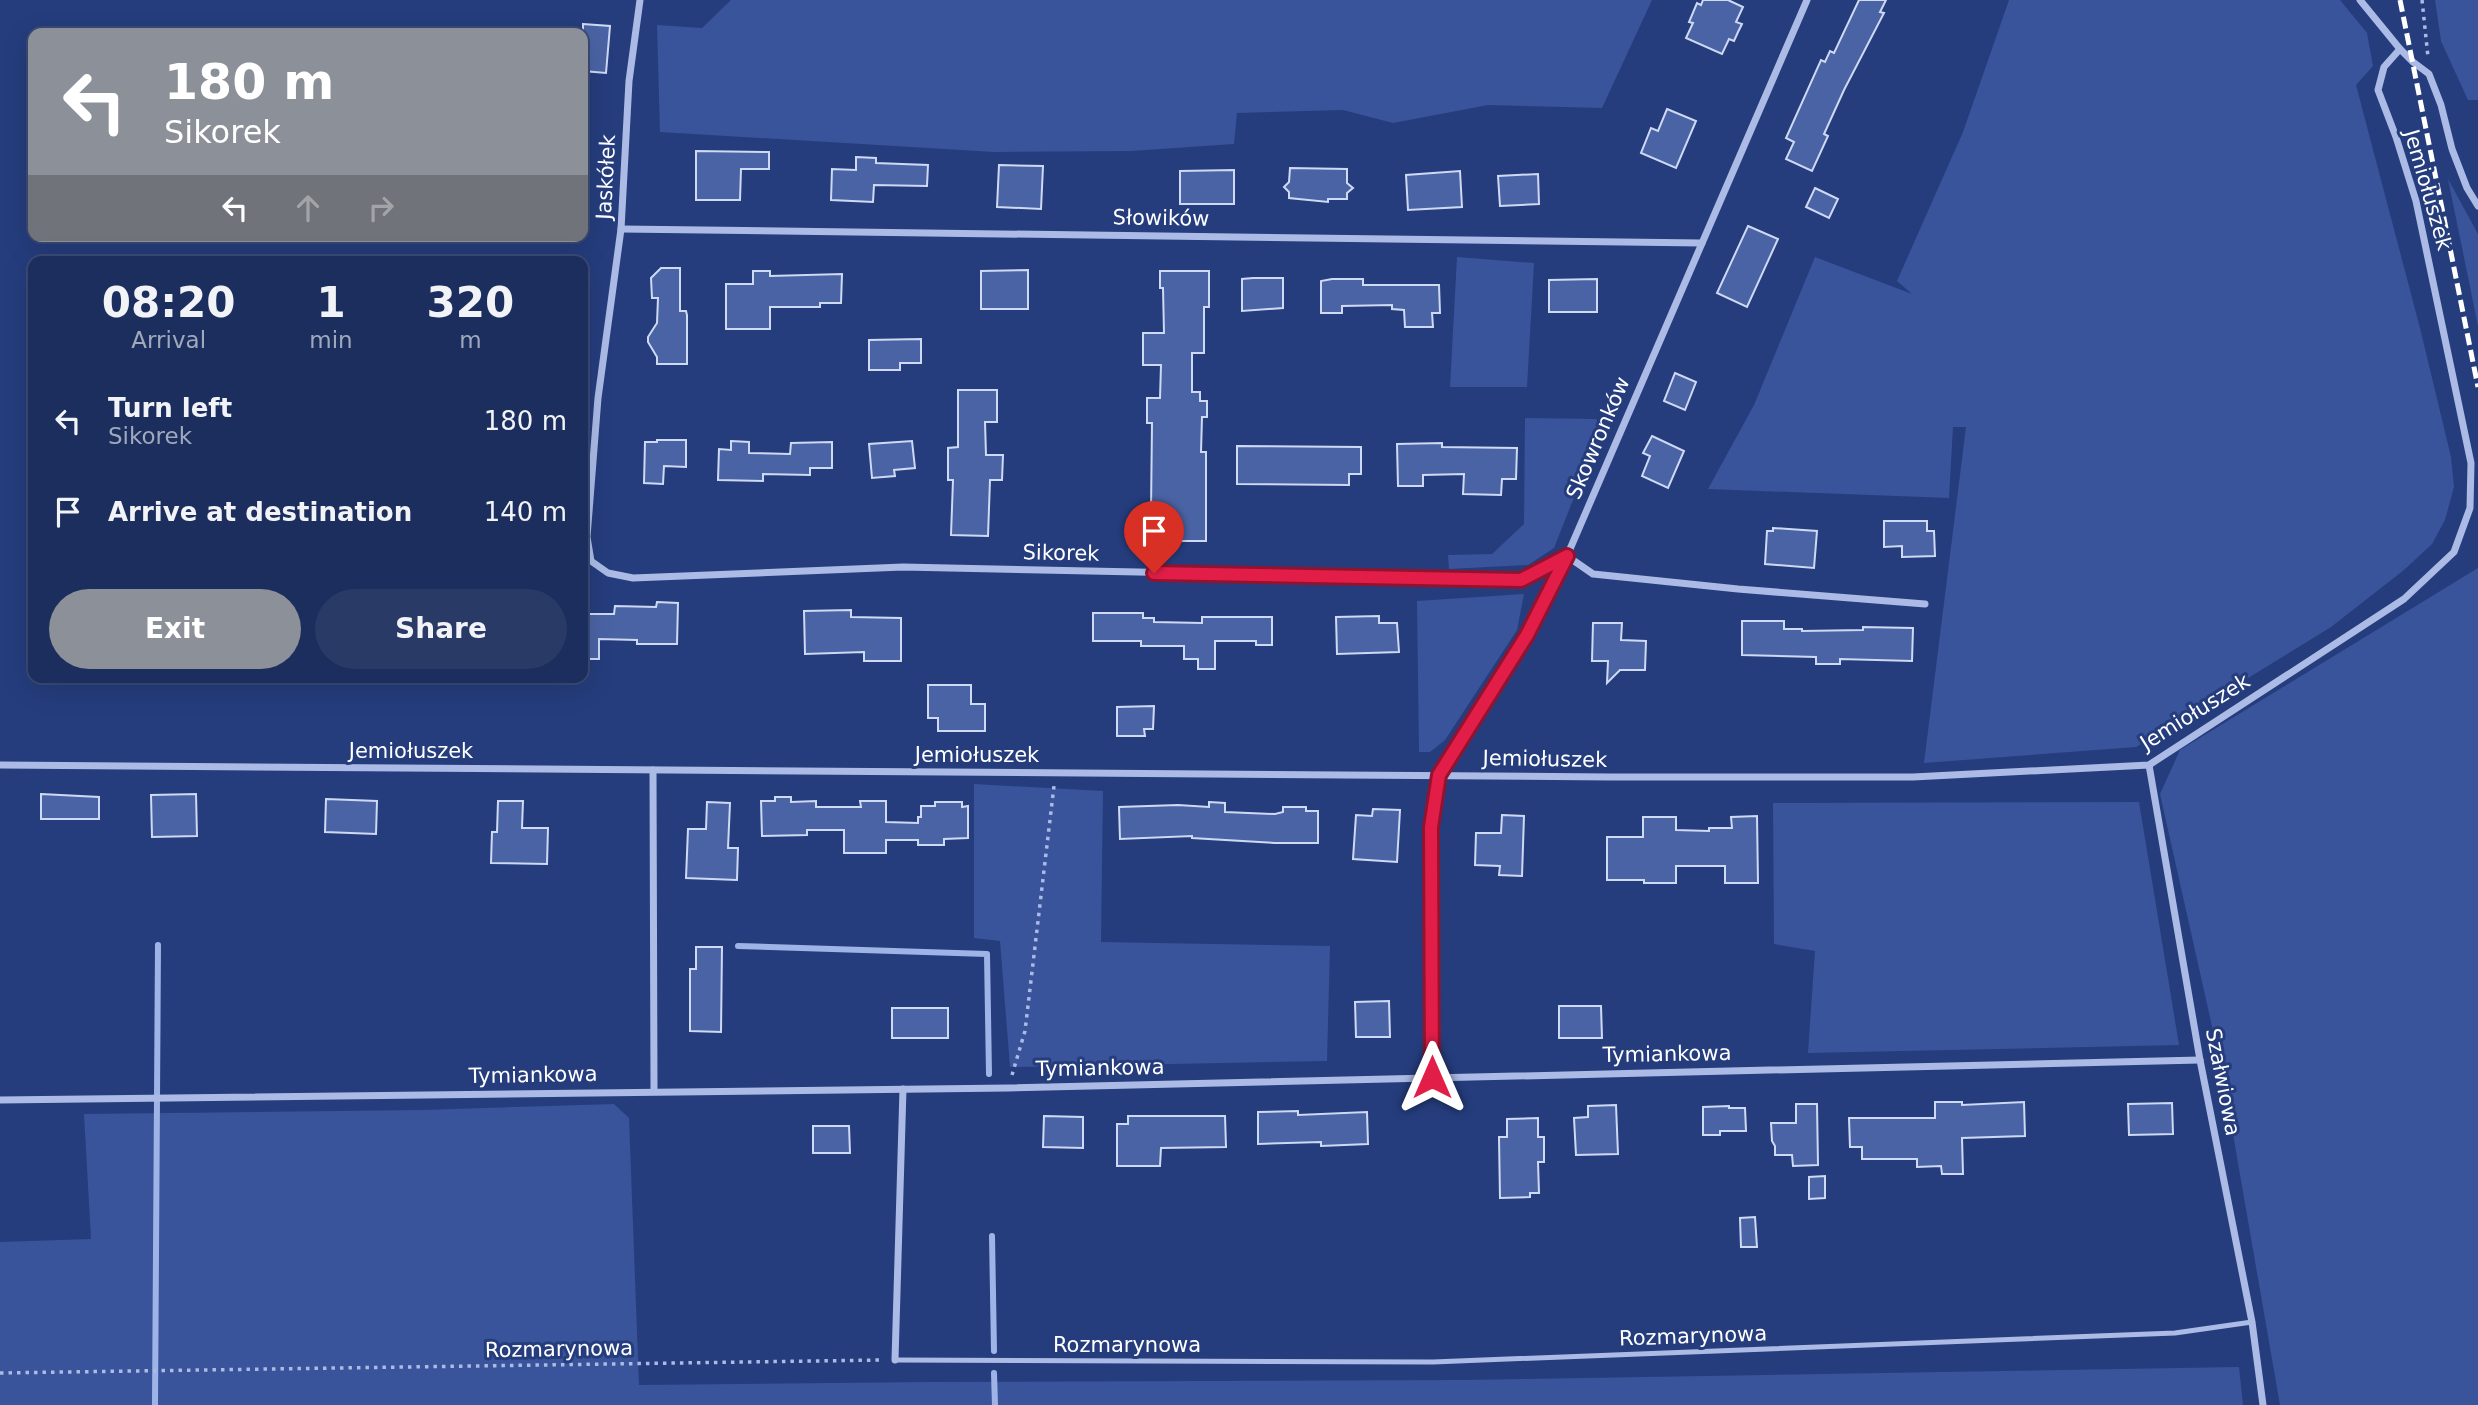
<!DOCTYPE html>
<html lang="en">
<head>
<meta charset="utf-8">
<style>
  body { margin:0; font-family:"DejaVu Sans",sans-serif; background:#293a67; color:#f1f3f6; height:100vh; display:flex; flex-direction:column; font-size:26px; white-space:nowrap }
  * { box-sizing:border-box; margin:0 }
  p { font-size:23px; color:#a0a8bc }
  .icon { flex:none; width:38px; height:38px; fill:none; stroke:currentColor; stroke-width:2; stroke-linecap:round; stroke-linejoin:round }
  .map { position:relative; flex:1; overflow:hidden }
  .side { position:absolute; left:28px; top:256px; width:560px; height:427px; display:flex; flex-direction:column; background:#1c2e5e; border-radius:14px; box-shadow:0 7px 28px #0002,0 0 0 2px #3a4a73 }
  .side>* { flex:none }
  .top-card { position:absolute; left:28px; top:28px; width:560px; height:214px; border-radius:14px; box-shadow:0 7px 28px #0002,0 0 0 2px #3a4a73; background:#8c9099; color:#fff; overflow:hidden }
  .pin { position:absolute; display:grid; place-items:center; width:60px; height:60px; color:#fff; margin:-72px -30px; border-radius:50% 50% 50% 0; rotate:-45deg; box-shadow:0 0 7px #0007 }
  .pin .icon { rotate:45deg }
  .me { position:absolute; width:77px; margin:-38px; rotate:0deg; stroke-linejoin:round; filter:drop-shadow(0 0 5px #0008) }
  .turn { display:flex; align-items:center; gap:24px; height:147px; padding:0 21px; font-size:32px }
  .turn .icon { width:91px; height:91px; stroke-width:2.5 }
  .turn b { display:block; font-size:49px; line-height:60px }
  .lanes { display:flex; align-items:center; height:66px; padding:0 21px; background:#0003; justify-content:center; gap:35px; direction:ltr }
  .lanes .off { opacity:.35 }
  .eta { display:flex; justify-content:space-evenly; align-items:center; height:119px; text-align:center }
  .eta b { font-size:42px; font-weight:600; line-height:49px }
  .action { display:flex; gap:14px; margin-top:auto; padding:14px 21px }
  .action a { flex:1; height:80px; border-radius:42px; background:#8c9099; color:#fff; font-size:28px; font-weight:600; line-height:80px; text-align:center }
  .action a+a { background:#293a67; color:#f1f3f6 }
  ul { padding:0; list-style:none }
  li { display:flex; align-items:center; gap:21px; height:91px; padding:0 21px }
  li div { flex:1 }
  li b { display:block; font-size:26px }
  li em { font-style:normal }
  .map>svg:first-child { display:block }
</style>
</head>
<body>
<div class="map">
<svg width="2478" height="1405" viewBox="0 0 2478 1405">
  <rect width="100%" height="100%" fill="#253d7d"/>
  <g fill="#39549b">
    <polygon points="731,0 1652,0 1602,108 1488,105 1393,123 1343,110 1237,113 1234,144 1131,151 994,152 660,132 657,25 702,28"/>
    <polygon points="2009,0 2340,0 2367,33 2373,66 2356,85 2420,328 2451,457 2454,487 2445,520 2432,544 2404,570 2331,627 2136,747 1924,763 1966,427 1953,427 1949,498 1708,489 1754,405 1815,257 1912,294 1897,281 1963,132"/>
    <polygon points="2435,0 2478,0 2478,100 2468,100 2441,41"/>
    <polygon points="2448,179 2478,234 2478,326"/>
    <polygon points="1457,257 1534,263 1527,387 1450,387"/>
    <polygon points="1525,418 1596,419 1601,429 1554,548 1528,565 1449,569 1448,555 1492,554 1524,524"/>
    <polygon points="2478,568 2478,1405 2280,1405 2222,1071 2160,794 2180,750"/>
    <polygon points="1524,594 1517,630 1445,740 1430,752 1419,752 1417,601"/>
    <polygon points="974,784 1103,791 1101,942 1330,946 1327,1061 1010,1067 1000,941 974,938"/>
    <polygon points="2139,802 2179,1045 1808,1053 1815,951 1774,944 1773,803"/>
    <polygon points="614,1104 629,1118 639,1385 929,1382 1465,1380 2239,1367 2243,1405 0,1405 0,1242 91,1239 84,1114 424,1110"/>
  </g>
  <g fill="none" stroke-linecap="round" stroke-linejoin="round">
    <g stroke="#9fb4e6" stroke-width="6">
      <polyline points="738,946 987,954 989,1074"/>
      <polyline points="992,1236 994,1351"/>
      <polyline points="994,1373 995,1405"/>
      <polyline points="155,1405 158,945"/>
    </g>
  </g>
  <g fill="#4a63a4" stroke="#ced9f4" stroke-width="2">
    <polygon points="1703,0 1728,0 1743,7 1736,22 1742,24 1738,32 1734,41 1729,39 1722,54 1686,38 1693,23 1689,22 1697,3 1701,5"/>
    <polygon points="1859,0 1886,0 1880,12 1884,13 1844,90 1824,134 1828,136 1812,171 1786,159 1794,142 1786,138 1821,60 1825,62 1830,51 1834,53"/>
    <polygon points="583,24 610,26 606,73 583,71"/>
    <polygon points="1667,109 1696,121 1676,168 1641,153 1651,128 1658,131"/>
    <polygon points="696,151 769,152 769,169 741,169 740,200 696,200"/>
    <polygon points="856,157 876,158 876,163 928,165 927,186 874,185 873,202 831,200 832,169 856,170"/>
    <polygon points="999,165 1043,166 1041,209 997,207"/>
    <polygon points="1290,168 1347,169 1347,183 1353,188 1347,193 1347,199 1328,199 1328,202 1289,198 1289,192 1284,187 1289,182"/>
    <polygon points="1234,170 1234,204 1180,204 1180,171"/>
    <polygon points="1460,171 1462,207 1408,210 1406,175"/>
    <polygon points="1538,174 1539,204 1500,206 1498,176"/>
    <polygon points="1815,188 1838,199 1829,218 1806,207"/>
    <polygon points="1748,226 1778,239 1747,307 1717,293"/>
    <polygon points="661,268 680,268 680,311 686,311 687,315 687,364 657,364 657,357 648,342 648,337 657,323 658,298 652,298 651,278"/>
    <polygon points="1028,270 1028,309 981,309 981,271"/>
    <polygon points="753,271 770,271 770,276 842,274 841,303 820,303 820,307 770,307 770,329 726,329 726,284 753,284"/>
    <polygon points="1160,271 1209,271 1209,307 1204,307 1204,353 1192,353 1192,392 1200,392 1200,401 1207,401 1207,417 1202,417 1201,452 1206,452 1206,541 1140,541 1140,511 1151,511 1152,423 1147,423 1147,398 1160,398 1161,365 1143,365 1143,333 1164,333 1163,288 1160,288"/>
    <polygon points="1253,278 1283,278 1283,308 1242,311 1242,279"/>
    <polygon points="1332,279 1363,279 1363,285 1439,285 1440,313 1432,313 1433,327 1405,327 1404,310 1392,309 1392,305 1342,306 1342,313 1321,313 1321,281"/>
    <polygon points="1597,279 1597,312 1549,312 1549,280"/>
    <polygon points="921,339 921,363 900,363 900,370 869,370 869,340"/>
    <polygon points="1675,373 1696,382 1685,410 1664,401"/>
    <polygon points="958,390 997,390 997,422 985,422 986,455 1003,455 1002,480 990,480 988,536 951,535 953,480 948,480 948,448 958,447"/>
    <polygon points="1652,436 1684,451 1668,488 1642,476 1650,456 1643,453"/>
    <polygon points="657,440 686,440 686,467 664,466 663,484 644,483 645,442 657,442"/>
    <polygon points="731,441 749,442 749,453 790,454 791,443 832,442 832,468 810,468 810,475 763,474 763,481 718,480 719,449 731,450"/>
    <polygon points="912,441 915,468 894,470 895,476 872,478 869,444"/>
    <polygon points="1442,443 1442,447 1517,448 1516,479 1502,479 1501,495 1463,494 1464,474 1423,475 1423,486 1398,486 1397,444"/>
    <polygon points="1237,446 1361,447 1361,474 1349,474 1349,485 1237,484"/>
    <polygon points="1884,521 1927,521 1927,531 1934,531 1935,556 1902,557 1902,546 1884,547"/>
    <polygon points="1773,528 1817,531 1814,568 1765,564 1767,531 1773,531"/>
    <polygon points="657,602 678,603 677,644 637,644 637,640 599,639 599,659 583,659 583,614 614,614 615,606 656,607"/>
    <polygon points="851,610 851,617 901,618 901,661 864,661 864,652 805,654 804,611"/>
    <polygon points="1093,613 1143,613 1143,618 1154,618 1154,622 1202,623 1202,617 1272,617 1272,645 1256,645 1256,641 1215,641 1215,669 1198,669 1198,659 1184,659 1184,646 1141,646 1141,641 1093,641"/>
    <polygon points="1379,616 1379,623 1397,623 1399,652 1337,654 1336,617"/>
    <polygon points="1742,621 1784,621 1784,629 1802,629 1802,631 1863,630 1863,627 1913,628 1912,661 1840,659 1840,664 1816,664 1816,657 1742,655"/>
    <polygon points="1593,623 1622,623 1621,640 1646,641 1645,670 1620,670 1607,683 1608,661 1592,661"/>
    <polygon points="928,685 971,685 971,704 985,704 985,731 938,731 938,718 928,718"/>
    <polygon points="1154,706 1153,729 1144,729 1145,736 1117,736 1117,707"/>
    <polygon points="41,794 99,797 99,819 41,819"/>
    <polygon points="196,794 197,836 152,837 151,795"/>
    <polygon points="775,797 791,797 791,802 816,801 816,807 861,807 860,801 886,801 886,822 918,823 918,817 921,817 921,806 935,806 935,802 962,802 962,807 968,806 968,838 944,839 944,845 918,845 918,840 886,840 886,853 844,853 844,830 807,830 807,835 762,836 761,801 775,801"/>
    <polygon points="326,799 377,801 376,834 325,832"/>
    <polygon points="498,801 523,801 522,828 548,828 547,864 491,863 492,832 497,832"/>
    <polygon points="707,802 730,803 728,848 738,848 737,880 686,878 688,829 706,829"/>
    <polygon points="1209,802 1225,803 1225,812 1275,814 1283,812 1283,807 1306,807 1306,811 1318,811 1318,843 1275,843 1192,838 1192,836 1120,839 1119,807 1178,805 1209,807"/>
    <polygon points="1373,809 1400,810 1397,862 1353,859 1356,815 1372,816"/>
    <polygon points="1502,815 1524,816 1522,876 1499,875 1500,866 1475,865 1476,833 1501,833"/>
    <polygon points="1757,816 1758,883 1725,883 1725,866 1676,866 1676,883 1644,883 1644,880 1607,880 1607,837 1643,837 1643,817 1676,817 1676,830 1709,831 1709,828 1732,828 1731,817"/>
    <polygon points="696,947 722,947 721,1032 690,1031 690,969 696,969"/>
    <polygon points="1389,1001 1390,1037 1356,1037 1355,1002"/>
    <polygon points="1559,1006 1601,1006 1602,1038 1559,1038"/>
    <rect x="892" y="1008" width="56" height="30"/>
    <polygon points="1935,1102 1962,1102 1962,1105 2024,1102 2025,1136 1962,1138 1963,1174 1942,1174 1941,1166 1917,1167 1917,1159 1862,1159 1862,1147 1850,1147 1849,1118 1935,1118"/>
    <polygon points="2172,1103 2173,1134 2129,1135 2128,1104"/>
    <polygon points="1796,1104 1817,1104 1818,1165 1793,1166 1792,1155 1775,1155 1775,1146 1772,1141 1771,1123 1796,1123"/>
    <polygon points="1616,1105 1618,1154 1576,1155 1574,1118 1588,1117 1588,1106"/>
    <polygon points="1729,1106 1729,1108 1745,1108 1746,1131 1720,1131 1720,1135 1703,1135 1703,1107"/>
    <polygon points="1298,1111 1298,1115 1367,1112 1368,1144 1321,1146 1321,1142 1258,1144 1258,1112"/>
    <polygon points="1044,1116 1083,1117 1083,1148 1043,1147"/>
    <polygon points="1128,1116 1225,1116 1226,1147 1161,1148 1160,1166 1117,1166 1117,1124 1128,1124"/>
    <polygon points="1538,1118 1538,1137 1544,1137 1544,1162 1538,1162 1539,1193 1530,1193 1530,1197 1500,1198 1499,1137 1507,1137 1507,1119"/>
    <polygon points="813,1126 849,1126 850,1153 813,1153"/>
    <polygon points="1825,1176 1825,1198 1809,1199 1809,1177"/>
    <polygon points="1755,1217 1757,1247 1741,1247 1740,1218"/>
  </g>
  <g fill="none" stroke-linecap="round" stroke-linejoin="round">
    <g stroke="#abbbe5" stroke-width="3.5" stroke-dasharray="3.5 5" stroke-linecap="butt">
      <polyline points="2422,0 2428,57"/>
      <polyline points="1012,1075 1025,1031 1054,786"/>
      <polyline points="0,1373 882,1360"/>
    </g>
    <polyline stroke="#abbbe5" stroke-width="5" points="895,1360 1433,1362 2175,1333 2252,1322"/>
    <g stroke="#abbbe5" stroke-width="7">
      <polyline points="640,0 629,81 621,229 598,398 587,537 591,561 608,573 633,578 903,567 1521,580 1567,556"/>
      <polyline points="1807,0 1567,556 1593,574 1738,589 1925,604"/>
      <polyline points="2360,0 2400,49 2413,62 2429,74 2441,105 2452,149 2467,188 2478,206"/>
      <polyline points="621,229 1702,243"/>
      <polyline points="0,765 1610,777 1913,777 2149,765 2404,599 2454,552 2470,508 2471,463 2416,201 2396,137 2378,90 2384,67 2400,49"/>
      <polyline points="2149,765 2200,1060 2252,1322 2263,1405"/>
      <polyline points="653,770 654,1091"/>
      <polyline points="1432,1077 1431,827 1439,775 1527,635 1566,557"/>
      <polyline points="0,1100 1008,1088 2200,1060"/>
      <polyline points="895,1360 903,1089"/>
    </g>
    <polyline stroke="#fff" stroke-width="5" stroke-dasharray="12 5" stroke-linecap="butt" points="2400,0 2478,387"/>
  </g>
  <g fill="none" stroke-linecap="round" stroke-linejoin="round">
    <g stroke="#92132f" stroke-width="18">
      <polyline id="route" points="1154,573 1521,580 1567,556 1527,635 1439,775 1431,827 1432,1077"/>
    </g>
    <use href="#route" stroke="#e11d48" stroke-width="12"/>
  </g>
  <g text-anchor="middle" dominant-baseline="central" stroke-width="6" stroke-linejoin="round" paint-order="stroke">
    <g font-size="21" fill="#fff" stroke="#253d7d">
      <text transform="translate(606 177) rotate(-87)">Jaskółek</text>
      <text transform="translate(2428 190) rotate(74)">Jemiołuszek</text>
      <text transform="translate(1161 218) rotate(1)">Słowików</text>
      <text transform="translate(1598 438) rotate(-67)">Skowronków</text>
      <text transform="translate(1061 553) rotate(1)">Sikorek</text>
      <text transform="translate(2195 712) rotate(-32)">Jemiołuszek</text>
      <text x="411" y="751">Jemiołuszek</text>
      <text x="977" y="755">Jemiołuszek</text>
      <text transform="translate(1545 759) rotate(1)">Jemiołuszek</text>
      <text transform="translate(1667 1054) rotate(-1)">Tymiankowa</text>
      <text transform="translate(1100 1068) rotate(-1)">Tymiankowa</text>
      <text transform="translate(533 1075) rotate(-1)">Tymiankowa</text>
      <text transform="translate(2223 1082) rotate(79)">Szałwiowa</text>
      <text transform="translate(1693 1336) rotate(-2)">Rozmarynowa</text>
      <text x="1127" y="1345">Rozmarynowa</text>
      <text transform="translate(559 1349) rotate(-1)">Rozmarynowa</text>
    </g>
  </g>
</svg>
<div class="pin" style="left:1154px;top:573px;background:#d93025"><svg class="icon" aria-label="arrive" viewBox="0 0 24 24"><path d="M6 21V4h12l-3 4 3 4H6"/></svg></div>
<svg class="me" style="left:1432px;top:1077px" viewBox="-20 -20 40 40"><path d="M0-17L14 15 0 8-14 15z" fill="#e11d48" stroke="#fff" stroke-width="4"/></svg>
<div class="top-card">
<div class="turn"><svg class="icon" aria-label="left" viewBox="0 0 24 24"><path d="M17 20v-9H6M10 6l-5 5 5 5"/></svg><div><b>180 m</b>Sikorek</div></div>
<div class="lanes"><svg class="icon" aria-label="left" viewBox="0 0 24 24"><path d="M17 20v-9H6M10 6l-5 5 5 5"/></svg><svg class="icon off" aria-label="ahead" viewBox="0 0 24 24"><path d="M12 20V5M6 11l6-6 6 6"/></svg><svg class="icon off" aria-label="right" viewBox="0 0 24 24"><path d="M7 20v-9h11M14 6l5 5-5 5"/></svg></div>
</div>
<section class="side">
<div class="eta">
<div><b>08:20</b><p>Arrival</p></div>
<div><b>1</b><p>min</p></div>
<div><b>320</b><p>m</p></div>
</div>
<ul>
<li><svg class="icon" aria-label="left" viewBox="0 0 24 24"><path d="M17 20v-9H6M10 6l-5 5 5 5"/></svg><div><b>Turn left</b><p>Sikorek</p></div><em>180 m</em></li>
<li><svg class="icon" aria-label="arrive" viewBox="0 0 24 24"><path d="M6 21V4h12l-3 4 3 4H6"/></svg><div><b>Arrive at destination</b></div><em>140 m</em></li>
</ul>
<div class="action"><a>Exit</a><a>Share</a></div>
</section>
</div>
</body>
</html>
